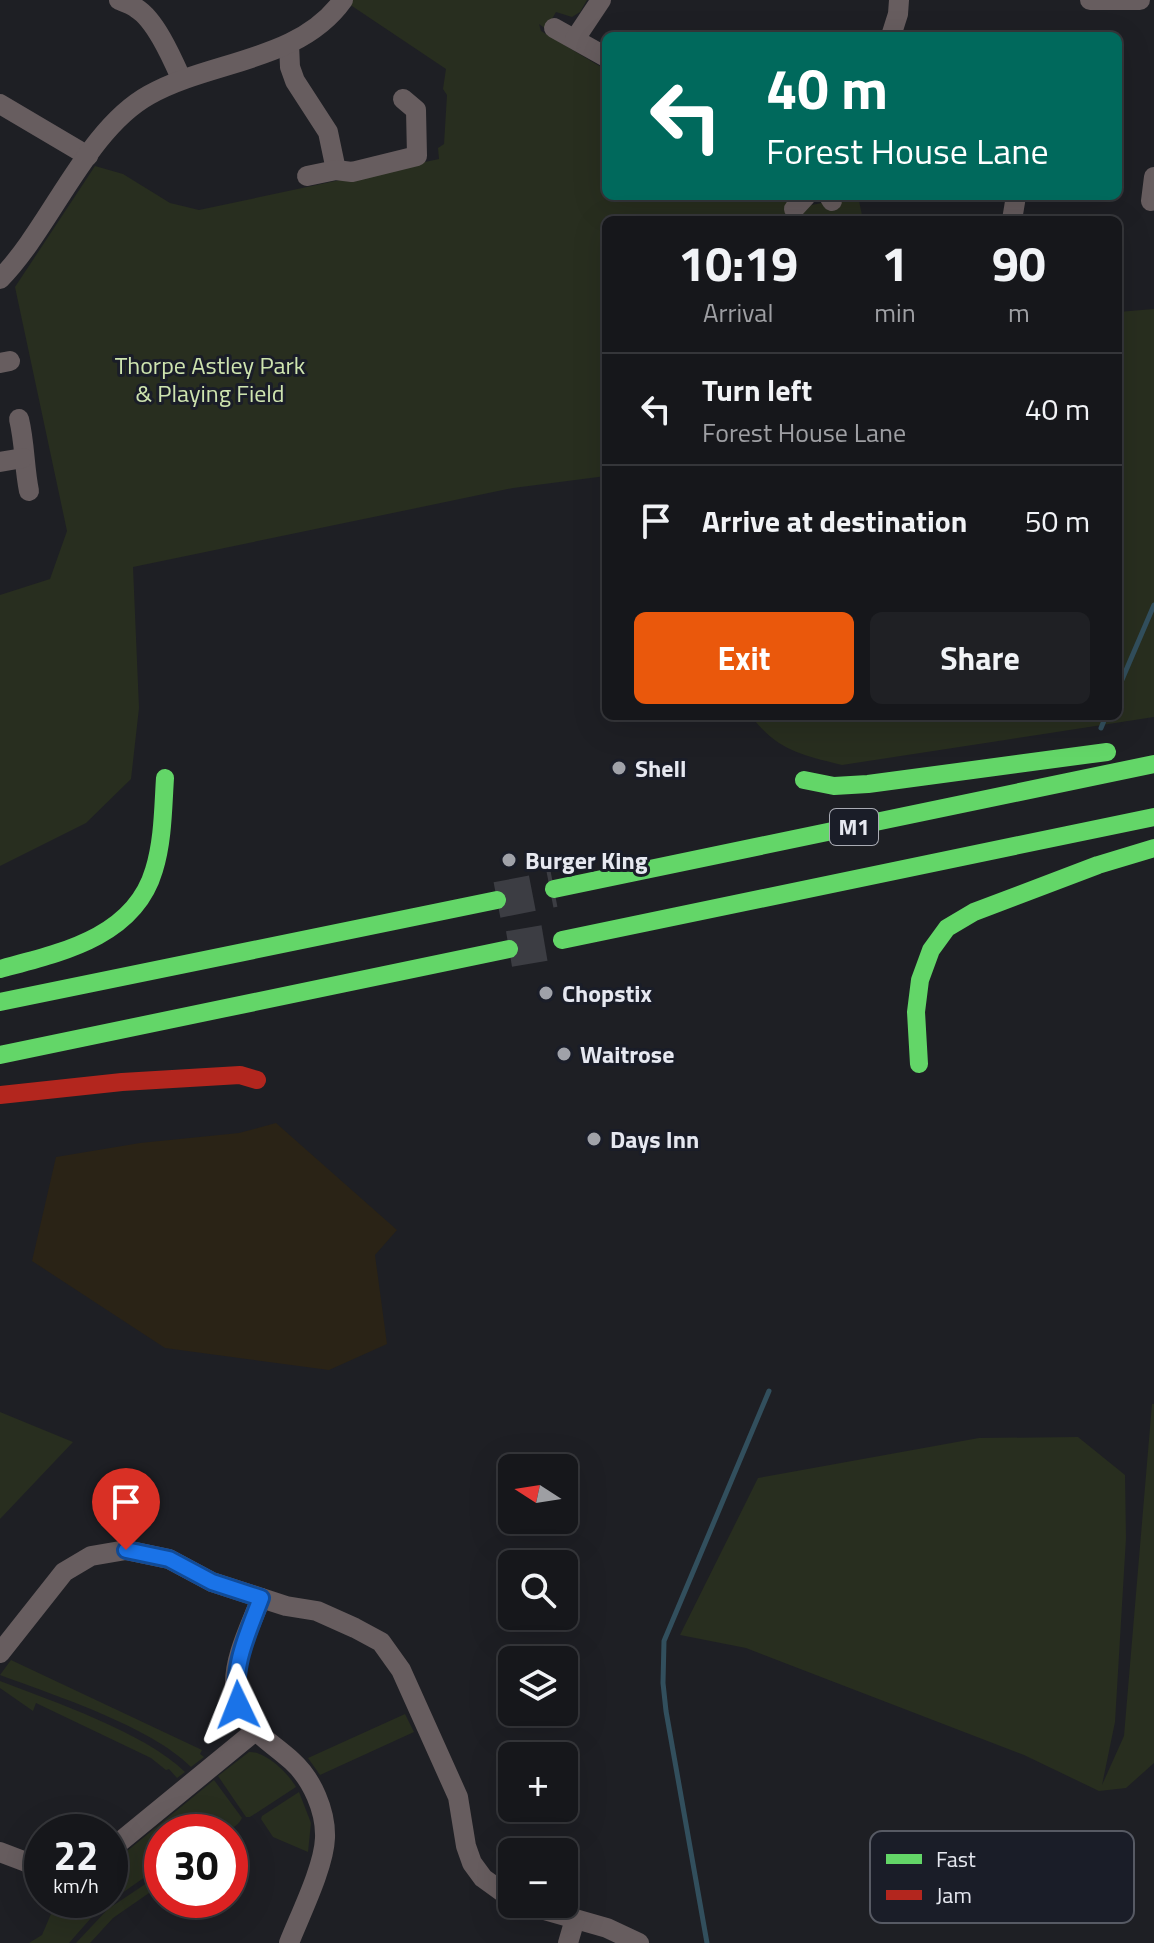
<!DOCTYPE html>
<html lang="en">
<head>
<meta charset="utf-8">
<style>
  body { margin:0; font-family:"Titillium Web",sans-serif; background:#1f2024; color:#f1f3f6; height:100vh; display:flex; flex-direction:column; font-size:30px; white-space:nowrap }
  * { box-sizing:border-box; margin:0 }
  p { font-size:26px; color:#9e9fa3 }
  .icon { flex:none; width:44px; height:44px; fill:none; stroke:currentColor; stroke-width:2; stroke-linecap:round; stroke-linejoin:round }
  .map { position:relative; flex:1; overflow:hidden }
  .panel { position:absolute; left:602px; top:216px; width:520px; height:504px; display:flex; flex-direction:column; background:#16171b; border-radius:12px; box-shadow:0 8px 32px #0002,0 0 0 2px #35363a }
  .panel>* { flex:none }
  .top-card { position:absolute; left:602px; top:32px; width:520px; height:168px; border-radius:12px; box-shadow:0 8px 32px #0002,0 0 0 2px #35363a; background:#00695c; color:#fff; overflow:hidden }
  .needle { width:52px; rotate:282deg }
  .fabs { position:absolute; left:498px; top:1454px; display:grid; gap:16px }
  .fabs a { display:grid; place-items:center; width:80px; height:80px; border-radius:12px; background:#16171b; box-shadow:0 8px 32px #0002,0 0 0 2px #35363a; font-size:40px }
  .speed { position:absolute; left:24px; top:1814px; display:flex; gap:16px; font-size:40px; font-weight:700; text-align:center }
  .speed>* { display:grid; place-content:center; width:104px; height:104px; border-radius:50%; background:#16171b; box-shadow:0 8px 32px #0002,0 0 0 2px #35363a; line-height:1 }
  .speed small { font-size:20px; font-weight:400 }
  .speed .limit { border:12px solid #d22; background:#fff; color:#111 }
  .pin { position:absolute; display:grid; place-items:center; width:68px; height:68px; color:#fff; margin:-82px -34px; border-radius:50% 50% 50% 0; rotate:-45deg; box-shadow:0 0 8px #0007 }
  .pin .icon { rotate:45deg }
  .me { position:absolute; width:88px; margin:-44px; rotate:358deg; stroke-linejoin:round; filter:drop-shadow(0 0 6px #0008) }
  .turn { display:flex; align-items:center; gap:28px; height:168px; padding:0 32px; font-size:36px }
  .turn .icon { width:104px; height:104px; stroke-width:2.5 }
  .turn b { display:block; font-size:56px; line-height:68px }
  .eta { display:flex; justify-content:space-evenly; align-items:center; height:136px; text-align:center }
  .eta b { font-size:48px; font-weight:700; line-height:56px }
  .primary-button { display:flex; gap:16px; margin-top:auto; padding:16px 32px }
  .primary-button a { flex:1; height:92px; border-radius:12px; background:#ea580c; color:#fff; font-size:32px; font-weight:700; line-height:92px; text-align:center }
  .primary-button a+a { background:#1f2024; color:#f1f3f6 }
  ul { padding:0; list-style:none }
  li { display:flex; align-items:center; gap:24px; height:112px; padding:0 32px; border-top:2px solid #35363a }
  li div { flex:1 }
  li b { display:block; font-size:30px }
  li em { font-style:normal }
  .map>svg:first-child { display:block }
</style>
</head>
<body>
<div class="map">
<svg width="1154" height="1943" viewBox="0 0 1154 1943">
  <rect width="100%" height="100%" fill="#1e1f24"/>
  <polygon fill="#2a2316" points="276,1123 397,1230 375,1255 387,1344 329,1370 165,1348 32,1261 56,1157 140,1143 239,1133"/>
  <g fill="#282e1f">
    <polygon points="343,0 587,0 580,12 572,17 556,12 546,29 539,24 541,31 606,70 606,196 783,196 801,207 858,196 863,220 606,220 606,476 513,488 133,567 139,708 131,779 86,823 0,866 0,595 50,579 67,531 15,287 95,166 123,174 170,203 199,210 439,159 438,148 444,144 447,95 443,89 446,69"/>
    <path d="M1154,309v408l-312,48c-40,-10 -64,-14 -91,-49h367v-404z"/>
    <polygon points="1152,1404 1154,1404 1154,1763 1126,1788 1099,1791 1024,1755 746,1648 680,1635 758,1478 979,1438 1078,1437 1125,1475 1126,1538 1115,1722 1102,1785 1124,1736"/>
    <polygon points="0,1412 73,1442 0,1519"/>
    <path d="M11,1660l191,90 -2,4 4,3 -13,10c-39,-40 -137,-72 -191,-92z"/>
    <path d="M0,1681c54,21 144,51 185,91l-8,6 -8,-9 -3,1 -15,-12 -115,-55 -3,8 -33,-23z"/>
    <polygon points="405,1714 414,1732 320,1775 308,1758"/>
    <path d="M249,1752c16,-1 39,21 47,35l-46,30h-4l-28,-41z"/>
    <path d="M214,1780l28,38c-11,23 -58,14 -80,14v33l-64,45 -29,33h-40l13,-8 15,-35h53v-35z"/>
    <polygon points="299,1792 311,1823 308,1852 273,1837 261,1819 262,1816"/>
    <polygon points="162,1873 162,1884 113,1918 90,1943 76,1943 108,1909"/>
  </g>
  <g fill="none" stroke-linecap="round" stroke-linejoin="round">
    <g stroke="#324f5d" stroke-width="5">
      <polyline points="1118,689 1154,605"/>
      <polyline points="1101,728 1106,716"/>
      <polyline points="707,1943 666,1711 663,1683 664,1641 769,1391"/>
    </g>
    <g stroke="#3c3d43" stroke-width="36" stroke-dasharray="36 18" stroke-linecap="butt">
      <polyline points="497,900 554,889"/>
      <polyline points="509,949 562,940"/>
    </g>
    <g stroke="#675d5f" stroke-width="20">
      <path d="M119,0c5,2 12,4 17,8 19,11 36,50 45,70"/>
      <polyline points="1090,0 1140,0"/>
      <polyline points="554,28 606,57"/>
      <polyline points="891,36 898,14 899,0"/>
      <polyline points="575,39 601,0"/>
      <polyline points="289,44 290,67 295,81 328,132 336,170"/>
      <polyline points="0,104 88,156"/>
      <polyline points="307,176 336,170 352,172 417,156 416,110 403,99"/>
      <polyline points="829,196 832,201"/>
      <polyline points="1151,201 1154,177"/>
      <polyline points="794,209 806,196"/>
      <polyline points="1012,220 1016,196"/>
      <path d="M0,279c51,-52 86,-149 149,-184 62,-35 150,-33 194,-95"/>
      <polyline points="0,363 10,361"/>
      <path d="M19,419c6,25 5,47 10,72"/>
      <polyline points="0,462 23,458"/>
      <path d="M261,1598c-10,27 -27,59 -26,88 1,39 32,52 57,75 20,18 34,50 33,77 -1,29 -25,77 -36,105"/>
      <polyline points="0,1653 64,1572 91,1556 126,1550 169,1559 212,1582 286,1606 317,1611 355,1628 381,1642 401,1670 458,1797 466,1846 472,1863 483,1878 512,1899"/>
      <polyline points="110,1850 254,1732"/>
      <polyline points="0,1852 42,1868"/>
      <polyline points="523,1904 607,1928 639,1943"/>
      <polyline points="568,1943 575,1919"/>
    </g>
    <g stroke="#63d668" stroke-width="18">
      <polyline points="804,780 834,786 868,784 1107,752"/>
      <polyline points="554,889 1154,764"/>
      <polyline points="562,940 1154,817"/>
      <path d="M0,969c59,-16 134,-31 154,-99 9,-29 9,-61 11,-92"/>
      <polyline points="0,1002 497,900"/>
      <polyline points="0,1055 509,949"/>
      <polyline points="919,1064 916,1012 920,980 931,950 947,928 974,912 1098,865 1154,848"/>
    </g>
    <polyline stroke="#b3261e" stroke-width="18" points="0,1095 122,1082 240,1075 257,1080"/>
  </g>
  <g fill="none" stroke-linecap="round" stroke-linejoin="round">
    <g stroke="#114b97" stroke-width="20">
      <path id="route" d="M126,1550l43,9 43,23 49,16c-13,35 -30,69 -23,107"/>
    </g>
    <use href="#route" stroke="#1a73e8" stroke-width="14"/>
  </g>
  <g fill="#a0a2a9" stroke="#1a1d28" stroke-width="3">
    <circle cx="619" cy="768" r="8"/>
    <circle cx="509" cy="860" r="8"/>
    <circle cx="546" cy="993" r="8"/>
    <circle cx="564" cy="1054" r="8"/>
    <circle cx="594" cy="1139" r="8"/>
  </g>
  <g text-anchor="middle" dominant-baseline="central" stroke-width="6" stroke-linejoin="round" paint-order="stroke">
    <rect fill="#1a1d28" stroke="#a9abb4" stroke-width="2" x="830" y="809" width="48" height="36" rx="6"/>
    <g font-size="22" font-weight="bold" fill="#e6e8f0">
      <text x="854" y="827">M1</text>
    </g>
    <g font-size="24" fill="#cee4af" stroke="#1a1d28">
      <text x="210" y="365">Thorpe Astley Park<tspan x="210" dy="28">&amp; Playing Field</tspan></text>
    </g>
    <g font-size="24" font-weight="bold" fill="#e6e8f0" stroke="#1a1d28" text-anchor="start">
      <text x="635" y="768">Shell</text>
      <text x="525" y="860">Burger King</text>
      <text x="562" y="993">Chopstix</text>
      <text x="580" y="1054">Waitrose</text>
      <text x="610" y="1139">Days Inn</text>
    </g>
  </g>
  <rect x="870" y="1831" width="264" height="92" rx="12" fill="#1a1d28" stroke="#575a64" stroke-width="2"/>
  <rect x="886" y="1854" width="36" height="10" fill="#63d668"/>
  <rect x="886" y="1890" width="36" height="10" fill="#b3261e"/>
  <g font-size="22" fill="#e6e8f0">
    <text x="936" y="1867">Fast</text>
    <text x="936" y="1903">Jam</text>
  </g>
</svg>
<div class="fabs">
<a><svg class="needle" viewBox="-14 -14 28 28"><path d="M0-13l5 13h-10z" fill="#e53935"/><path d="M0 13l5-13h-10z" fill="#9e9fa3"/></svg></a>
<a><svg class="icon" aria-label="search" viewBox="0 0 24 24"><circle cx="10" cy="10" r="6"/><path d="M15 15l6 6"/></svg></a>
<a><svg class="icon" aria-label="layers" viewBox="0 0 24 24"><path d="M12 4l9 5-9 5-9-5zM3 14l9 5 9-5"/></svg></a>
<a>+</a>
<a>−</a>
</div>
<div class="speed"><div>22<small>km/h</small></div><div class="limit">30</div></div>
<div class="pin" style="left:126px;top:1550px;background:#d93025"><svg class="icon" aria-label="arrive" viewBox="0 0 24 24"><path d="M6 21V4h12l-3 4 3 4H6"/></svg></div>
<svg class="me" style="left:238px;top:1705px" viewBox="-20 -20 40 40"><path d="M0-17L14 15 0 8-14 15z" fill="#1a73e8" stroke="#fff" stroke-width="4"/></svg>
<div class="top-card">
<div class="turn"><svg class="icon" aria-label="left" viewBox="0 0 24 24"><path d="M17 20v-9H6M10 6l-5 5 5 5"/></svg><div><b>40 m</b>Forest House Lane</div></div>
</div>
<section class="panel">
<div class="eta">
<div><b>10:19</b><p>Arrival</p></div>
<div><b>1</b><p>min</p></div>
<div><b>90</b><p>m</p></div>
</div>
<ul>
<li><svg class="icon" aria-label="left" viewBox="0 0 24 24"><path d="M17 20v-9H6M10 6l-5 5 5 5"/></svg><div><b>Turn left</b><p>Forest House Lane</p></div><em>40 m</em></li>
<li><svg class="icon" aria-label="arrive" viewBox="0 0 24 24"><path d="M6 21V4h12l-3 4 3 4H6"/></svg><div><b>Arrive at destination</b></div><em>50 m</em></li>
</ul>
<div class="primary-button"><a>Exit</a><a>Share</a></div>
</section>
</div>
</body>
</html>
